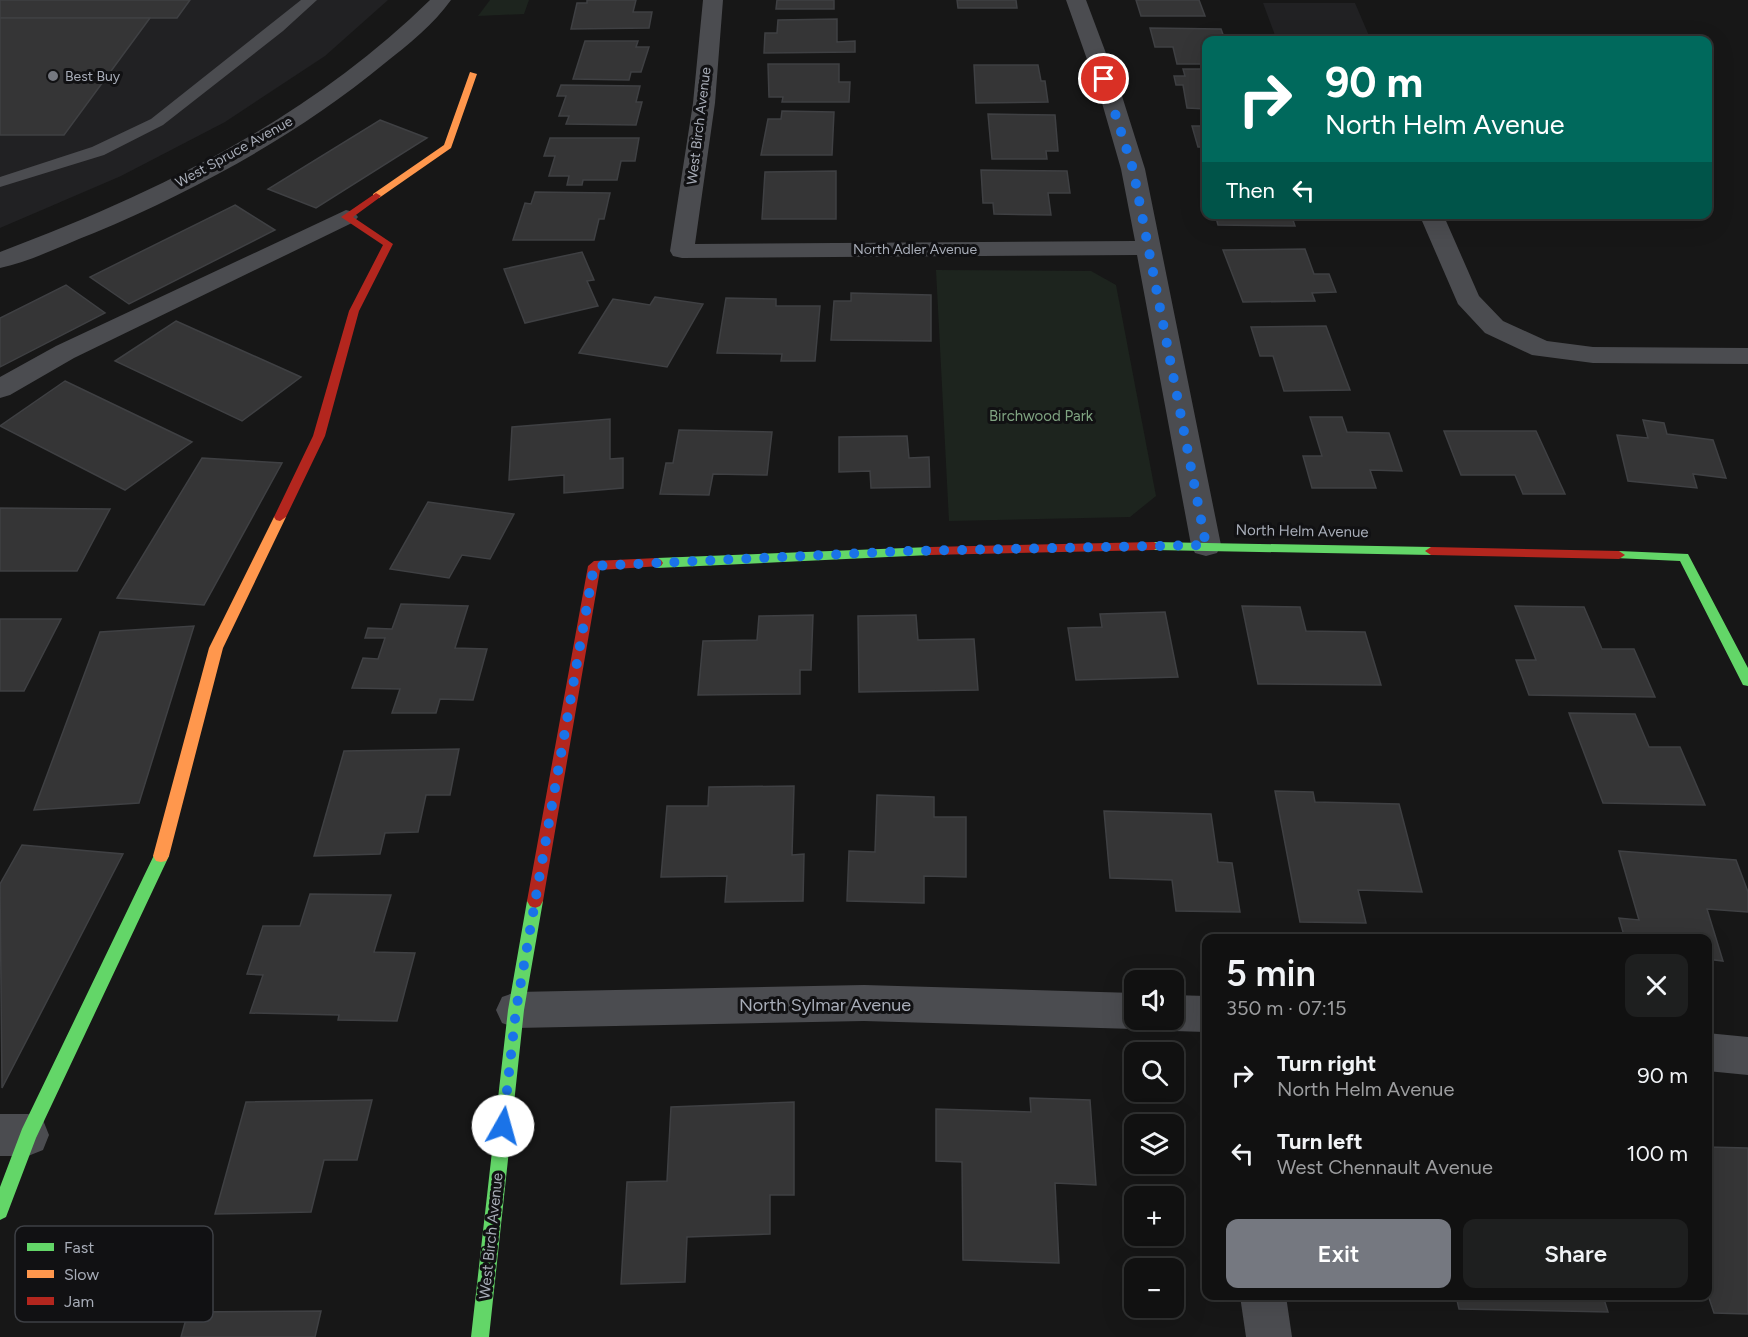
<!DOCTYPE html>
<html lang="en">
<head>
<meta charset="utf-8">
<style>
  body { margin:0; font-family:Figtree,sans-serif; background:#1e1f1f; color:#f1f3f6; height:100vh; display:flex; flex-direction:column; font-size:22px; white-space:nowrap }
  * { box-sizing:border-box; margin:0 }
  p { font-size:20px; color:#9c9d9f }
  .icon { flex:none; width:33px; height:33px; fill:none; stroke:currentColor; stroke-width:2; stroke-linecap:round; stroke-linejoin:round }
  .map { position:relative; flex:1; overflow:hidden }
  .drawer { position:absolute; left:1202px; top:934px; width:510px; height:366px; display:flex; flex-direction:column; background:#111; border-radius:12px; box-shadow:0 6px 24px #0002,0 0 0 2px #303131 }
  .drawer>* { flex:none }
  .banner { position:absolute; left:1202px; top:36px; width:510px; height:183px; border-radius:12px; box-shadow:0 6px 24px #0002,0 0 0 2px #303131; background:#00695c; color:#fff; overflow:hidden }
  .controls { position:absolute; left:1124px; top:970px; display:grid; gap:12px }
  .controls a { display:grid; place-items:center; width:60px; height:60px; border-radius:12px; background:#111; box-shadow:0 6px 24px #0002,0 0 0 2px #303131; font-size:30px }
  .pin { position:absolute; display:grid; place-items:center; width:51px; height:51px; color:#fff; margin:-26px; border:3px solid #fff; border-radius:50%; box-shadow:0 2px 6px #0007 }
  .me { position:absolute; width:66px; margin:-33px; rotate:7deg; stroke-linejoin:round; filter:drop-shadow(0 0 4px #0008) }
  .turn { display:flex; align-items:center; gap:21px; height:126px; padding:0 24px; font-size:27px }
  .turn .icon { width:78px; height:78px; stroke-width:2.5 }
  .turn b { display:block; font-size:42px; line-height:51px }
  .then { display:flex; align-items:center; height:57px; padding:0 24px; background:#0003; gap:12px; font-size:22px }
  .round { display:grid; place-items:center; flex:none; width:63px; height:63px; border-radius:12px; background:#1e1f1f }
  .head { display:flex; align-items:center; justify-content:space-between; height:102px; padding:0 24px }
  h1 { font-size:36px; font-weight:600; line-height:45px }
  .action { display:flex; gap:12px; margin-top:auto; padding:12px 24px }
  .action a { flex:1; height:69px; border-radius:12px; background:#757880; color:#fff; font-size:24px; font-weight:600; line-height:69px; text-align:center }
  .action a+a { background:#1e1f1f; color:#f1f3f6 }
  ul { padding:0; list-style:none }
  li { display:flex; align-items:center; gap:18px; height:78px; padding:0 24px }
  li div { flex:1 }
  li b { display:block; font-size:22px }
  li em { font-style:normal }
  .map>svg:first-child { display:block }
</style>
</head>
<body>
<div class="map">
<svg width="1748" height="1337" viewBox="0 0 1748 1337">
  <rect width="100%" height="100%" fill="#171717"/>
  <g fill="#212123">
    <polygon points="0,0 388,0 325,56 225,122 121,176 0,228"/>
    <polygon points="1263,3 1355,3 1370,38 1276,38"/>
  </g>
  <g fill="#1d241e">
    <polygon points="490,0 529,0 524,14 478,16"/>
    <polygon points="936,270 1091,271 1116,285 1156,496 1130,517 949,521"/>
  </g>
  <g fill="#353536" stroke="#3f4043" stroke-width="1.5">
    <polygon points="0,0 190,0 177,18 0,18"/>
    <polygon points="587,0 636,0 633,12 652,12 649,28 571,29 577,3 587,3"/>
    <polygon points="777,0 834,0 834,9 776,9"/>
    <polygon points="957,0 1016,0 1017,8 958,8"/>
    <polygon points="1136,0 1199,0 1205,16 1141,16"/>
    <polygon points="0,18 150,18 64,135 0,135"/>
    <polygon points="837,19 837,42 855,41 855,52 764,53 765,33 777,33 778,20"/>
    <polygon points="1150,28 1221,29 1225,40 1206,40 1206,64 1177,64 1173,47 1155,47"/>
    <polygon points="585,41 638,41 636,47 649,47 641,72 631,72 629,80 573,79"/>
    <polygon points="768,64 839,64 839,82 850,82 849,102 782,102 783,97 769,97"/>
    <polygon points="974,65 1038,65 1041,81 1045,81 1048,102 976,103"/>
    <polygon points="1183,69 1206,69 1206,109 1187,108 1183,85 1176,85 1174,76 1185,76"/>
    <polygon points="561,85 640,86 636,102 642,102 636,125 566,124 569,116 559,116 566,96 557,96"/>
    <polygon points="782,111 834,112 832,155 761,155 768,119 781,119"/>
    <polygon points="988,114 1055,115 1058,151 1046,151 1047,159 992,159"/>
    <polygon points="380,120 427,138 316,208 268,189"/>
    <polygon points="1192,126 1206,126 1206,147 1198,147"/>
    <polygon points="550,138 639,138 635,161 621,161 617,180 583,180 582,185 567,185 569,176 549,176 555,156 544,156"/>
    <polygon points="981,170 1067,171 1070,193 1048,193 1051,215 994,214 993,203 983,203"/>
    <polygon points="836,171 836,219 762,219 765,172"/>
    <polygon points="535,192 610,193 604,219 599,219 594,240 513,240 525,203 531,204"/>
    <polygon points="235,205 275,230 129,304 90,277"/>
    <polygon points="1215,214 1291,214 1295,226 1218,225"/>
    <polygon points="1305,249 1314,274 1329,274 1336,292 1312,293 1315,301 1243,302 1223,250"/>
    <polygon points="582,252 594,280 587,281 598,306 525,323 504,269"/>
    <polygon points="66,285 105,313 0,367 0,318"/>
    <polygon points="851,293 931,295 931,341 831,340 834,301 851,301"/>
    <polygon points="655,297 703,304 667,367 579,353 613,299 650,305"/>
    <polygon points="726,298 776,299 776,306 820,306 815,361 781,361 782,354 717,353"/>
    <polygon points="176,321 301,377 242,421 115,361"/>
    <polygon points="1326,326 1350,390 1284,391 1273,356 1260,356 1251,327"/>
    <polygon points="65,381 192,442 125,490 0,426"/>
    <polygon points="1310,417 1342,417 1347,432 1389,433 1402,471 1370,470 1376,488 1312,488 1303,456 1322,456"/>
    <polygon points="610,419 610,459 623,458 623,488 564,493 564,475 509,480 512,427"/>
    <polygon points="1643,420 1664,423 1667,434 1713,440 1726,478 1693,474 1697,488 1628,481 1617,435 1648,438"/>
    <polygon points="679,430 772,432 767,475 713,474 709,495 660,494 666,463 673,463"/>
    <polygon points="1444,431 1536,431 1565,494 1523,494 1515,475 1461,475"/>
    <polygon points="907,436 909,458 929,457 930,487 871,488 870,471 839,472 839,437"/>
    <polygon points="202,458 282,463 204,605 117,598"/>
    <polygon points="428,502 514,514 490,559 462,555 449,578 390,569"/>
    <polygon points="0,508 110,509 77,571 0,571"/>
    <polygon points="401,604 468,606 455,648 487,649 473,700 440,699 436,713 392,713 400,689 352,688 363,658 378,659 385,638 365,638 368,628 392,629"/>
    <polygon points="1242,606 1300,607 1306,631 1365,632 1381,685 1258,684"/>
    <polygon points="1515,606 1584,607 1602,649 1634,649 1655,697 1529,695 1516,660 1536,660"/>
    <polygon points="1165,612 1178,677 1076,680 1068,628 1102,627 1100,614"/>
    <polygon points="813,615 811,670 800,670 800,694 698,695 703,641 757,640 759,616"/>
    <polygon points="916,615 918,640 974,639 978,690 859,692 858,616"/>
    <polygon points="0,619 61,619 24,691 0,691"/>
    <polygon points="194,626 139,803 34,810 100,632"/>
    <polygon points="1569,713 1635,714 1649,747 1680,747 1705,805 1603,803"/>
    <polygon points="459,749 450,795 426,795 418,832 385,833 380,854 314,856 344,751"/>
    <polygon points="794,786 792,855 804,854 803,901 725,902 727,876 661,877 667,806 708,806 709,787"/>
    <polygon points="1275,791 1313,792 1315,802 1399,804 1422,892 1358,890 1366,923 1300,922"/>
    <polygon points="877,795 934,797 934,817 966,817 966,877 924,876 924,903 847,901 849,851 875,852"/>
    <polygon points="1104,811 1211,814 1218,862 1232,863 1240,912 1176,911 1172,880 1110,878"/>
    <polygon points="22,845 123,854 2,1088 0,884"/>
    <polygon points="1619,851 1736,860 1748,892 1748,912 1707,909 1723,961 1707,959 1707,939 1625,939 1619,918 1639,920"/>
    <polygon points="310,894 391,895 374,952 415,953 397,1021 338,1020 339,1015 250,1013 263,975 247,974 263,926 300,926"/>
    <polygon points="1030,1098 1090,1100 1096,1185 1055,1183 1059,1263 963,1260 962,1162 936,1161 936,1109 1031,1112"/>
    <polygon points="372,1100 357,1160 324,1160 311,1212 215,1214 246,1102"/>
    <polygon points="794,1102 794,1195 770,1195 770,1234 687,1237 685,1282 621,1284 627,1182 667,1181 671,1107"/>
    <polygon points="1707,1147 1748,1148 1748,1314 1714,1313 1707,1292"/>
    <polygon points="1456,1296 1603,1296 1608,1312 1459,1309"/>
    <polygon points="321,1311 315,1337 181,1337 188,1312"/>
  </g>
  <g fill="none" stroke-linecap="round" stroke-linejoin="round">
    <polygon fill="#4b4c50" fill-rule="evenodd" points="301,0 317,0 283,31 163,125 104,155 0,187 0,177 92,147 151,119"/>
    <g fill="#4b4c50" fill-rule="evenodd">
      <path d="M430,0h21c-17,24 -43,45 -66,63 -87,72 -187,126 -291,170 -31,12 -62,28 -94,35v-16c159,-60 307,-132 430,-252z"/>
      <polygon points="703,0 723,0 715,103 695,244 1135,241 1121,169 1100,96 1066,0 1086,0 1122,96 1145,169 1221,545 1217,553 1206,556 1195,553 1191,545 1137,255 682,258 673,256 670,251 693,103"/>
      <polygon points="346,210 354,212 358,217 354,222 74,358 10,395 0,398 0,377 56,346"/>
      <polygon points="1419,214 1443,214 1479,296 1503,321 1547,341 1593,347 1748,348 1748,364 1593,363 1532,355 1485,333 1458,304"/>
      <polygon points="864,985 1134,993 1134,1020 1150,1020 1148,1024 1134,1029 864,1021 516,1028 502,1023 496,1010 502,997 516,992"/>
      <polygon points="1173,995 1206,996 1206,1032 1173,1031 1159,1026 1156,1020 1173,1020"/>
      <polygon points="1707,1033 1748,1037 1748,1075 1707,1071"/>
      <polygon points="0,1114 28,1114 43,1120 49,1135 43,1150 28,1156 0,1156"/>
      <polygon points="1240,1296 1286,1296 1292,1337 1246,1337"/>
    </g>
    <g fill="#63d668" fill-rule="evenodd">
      <polygon points="1154,542 1431,547 1437,551 1431,555 1154,550 1148,546"/>
      <polygon points="930,547 936,551 930,555 657,568 651,563 657,558"/>
      <polygon points="1619,551 1688,554 1748,668 1748,686 1743,685 1680,561 1615,558 1613,555 1615,552"/>
      <polygon points="161,850 166,851 169,856 36,1138 6,1217 0,1220 0,1187 22,1129 156,851"/>
      <polygon points="535,894 540,896 543,901 524,1010 489,1337 471,1337 508,1010 527,901 530,896"/>
    </g>
    <g fill="#ff974d" fill-rule="evenodd">
      <polygon points="470,72 477,74 451,148 379,198 373,198 373,194 444,145"/>
      <polygon points="280,513 286,517 223,648 169,856 166,861 161,862 156,861 153,856 209,648 274,517"/>
    </g>
    <g fill="#b3261e" fill-rule="evenodd">
      <polygon points="376,193 381,196 379,198 353,217 393,244 359,311 325,436 286,517 280,521 276,520 274,517 313,436 349,311 383,245 341,217"/>
      <polygon points="1154,542 1160,546 1154,550 930,555 924,551 930,547"/>
      <polygon points="1431,547 1619,551 1625,555 1619,559 1431,555 1425,551"/>
      <polygon points="657,558 661,560 663,563 661,566 600,570 543,901 540,906 535,908 530,906 527,901 588,566 594,561"/>
    </g>
  </g>
  <g fill="none" stroke-linecap="round" stroke-linejoin="round">
    <polyline stroke="#1a73e8" stroke-width="10" stroke-dasharray="0 18" points="503,1126 516,1010 594,566 908,551 1206,545 1133,169 1104,79"/>
  </g>
  <circle fill="#757880" stroke="#111113" stroke-width="2" cx="53" cy="76" r="6"/>
  <g text-anchor="middle" dominant-baseline="central" stroke-width="6" stroke-linejoin="round" paint-order="stroke">
    <g font-size="14" fill="#a8adb8" stroke="#111113" text-anchor="start">
      <text x="65" y="76">Best Buy</text>
    </g>
    <g font-size="14" fill="#a8adb8" stroke="#111113">
      <text transform="translate(699 126) rotate(-83)">West Birch Avenue</text>
      <text transform="translate(234 152) rotate(-29)">West Spruce Avenue</text>
      <text x="915" y="249">North Adler Avenue</text>
    </g>
    <g font-size="15" fill="#7fa381" stroke="#111113">
      <text x="1041" y="416">Birchwood Park</text>
    </g>
    <g font-size="15" fill="#a8adb8" stroke="#111113">
      <text transform="translate(1302 531) rotate(1)">North Helm Avenue</text>
      <text transform="translate(491 1236) rotate(-84)">West Birch Avenue</text>
    </g>
    <g font-size="18" fill="#a8adb8" stroke="#111113">
      <text x="825" y="1005">North Sylmar Avenue</text>
    </g>
  </g>
  <rect x="15" y="1226" width="198" height="96" rx="9" fill="#111113" stroke="#3e4045" stroke-width="1.5"/>
  <rect x="27" y="1243" width="27" height="8" fill="#63d668"/>
  <rect x="27" y="1270" width="27" height="8" fill="#ff974d"/>
  <rect x="27" y="1297" width="27" height="8" fill="#b3261e"/>
  <g font-size="16" fill="#a8adb8">
    <text x="64" y="1253">Fast</text>
    <text x="64" y="1280">Slow</text>
    <text x="64" y="1307">Jam</text>
  </g>
</svg>
<div class="controls">
<a><svg class="icon" aria-label="sound" viewBox="0 0 24 24"><path d="M4 9h4l5-4v14l-5-4H4zM17 9q2 3 0 6"/></svg></a>
<a><svg class="icon" aria-label="search" viewBox="0 0 24 24"><circle cx="10" cy="10" r="6"/><path d="M15 15l6 6"/></svg></a>
<a><svg class="icon" aria-label="layers" viewBox="0 0 24 24"><path d="M12 4l9 5-9 5-9-5zM3 14l9 5 9-5"/></svg></a>
<a>+</a>
<a>−</a>
</div>
<div class="pin" style="left:1104px;top:79px;background:#d93025"><svg class="icon" aria-label="arrive" viewBox="0 0 24 24"><path d="M6 21V4h12l-3 4 3 4H6"/></svg></div>
<svg class="me" style="left:503px;top:1126px" viewBox="-20 -20 40 40"><circle r="19" fill="#fff"/><path d="M0-13L10 11 0 6-10 11z" fill="#1a73e8"/></svg>
<div class="banner">
<div class="turn"><svg class="icon" aria-label="right" viewBox="0 0 24 24"><path d="M7 20v-9h11M14 6l5 5-5 5"/></svg><div><b>90 m</b>North Helm Avenue</div></div>
<div class="then">Then<svg class="icon" aria-label="left" viewBox="0 0 24 24"><path d="M17 20v-9H6M10 6l-5 5 5 5"/></svg></div>
</div>
<section class="drawer">
<div class="head"><div><h1>5 min</h1><p>350 m · 07:15</p></div><a class="round"><svg class="icon" aria-label="close" viewBox="0 0 24 24"><path d="M6 6l12 12M18 6L6 18"/></svg></a></div>
<ul>
<li><svg class="icon" aria-label="right" viewBox="0 0 24 24"><path d="M7 20v-9h11M14 6l5 5-5 5"/></svg><div><b>Turn right</b><p>North Helm Avenue</p></div><em>90 m</em></li>
<li><svg class="icon" aria-label="left" viewBox="0 0 24 24"><path d="M17 20v-9H6M10 6l-5 5 5 5"/></svg><div><b>Turn left</b><p>West Chennault Avenue</p></div><em>100 m</em></li>
</ul>
<div class="action"><a>Exit</a><a>Share</a></div>
</section>
</div>
</body>
</html>
